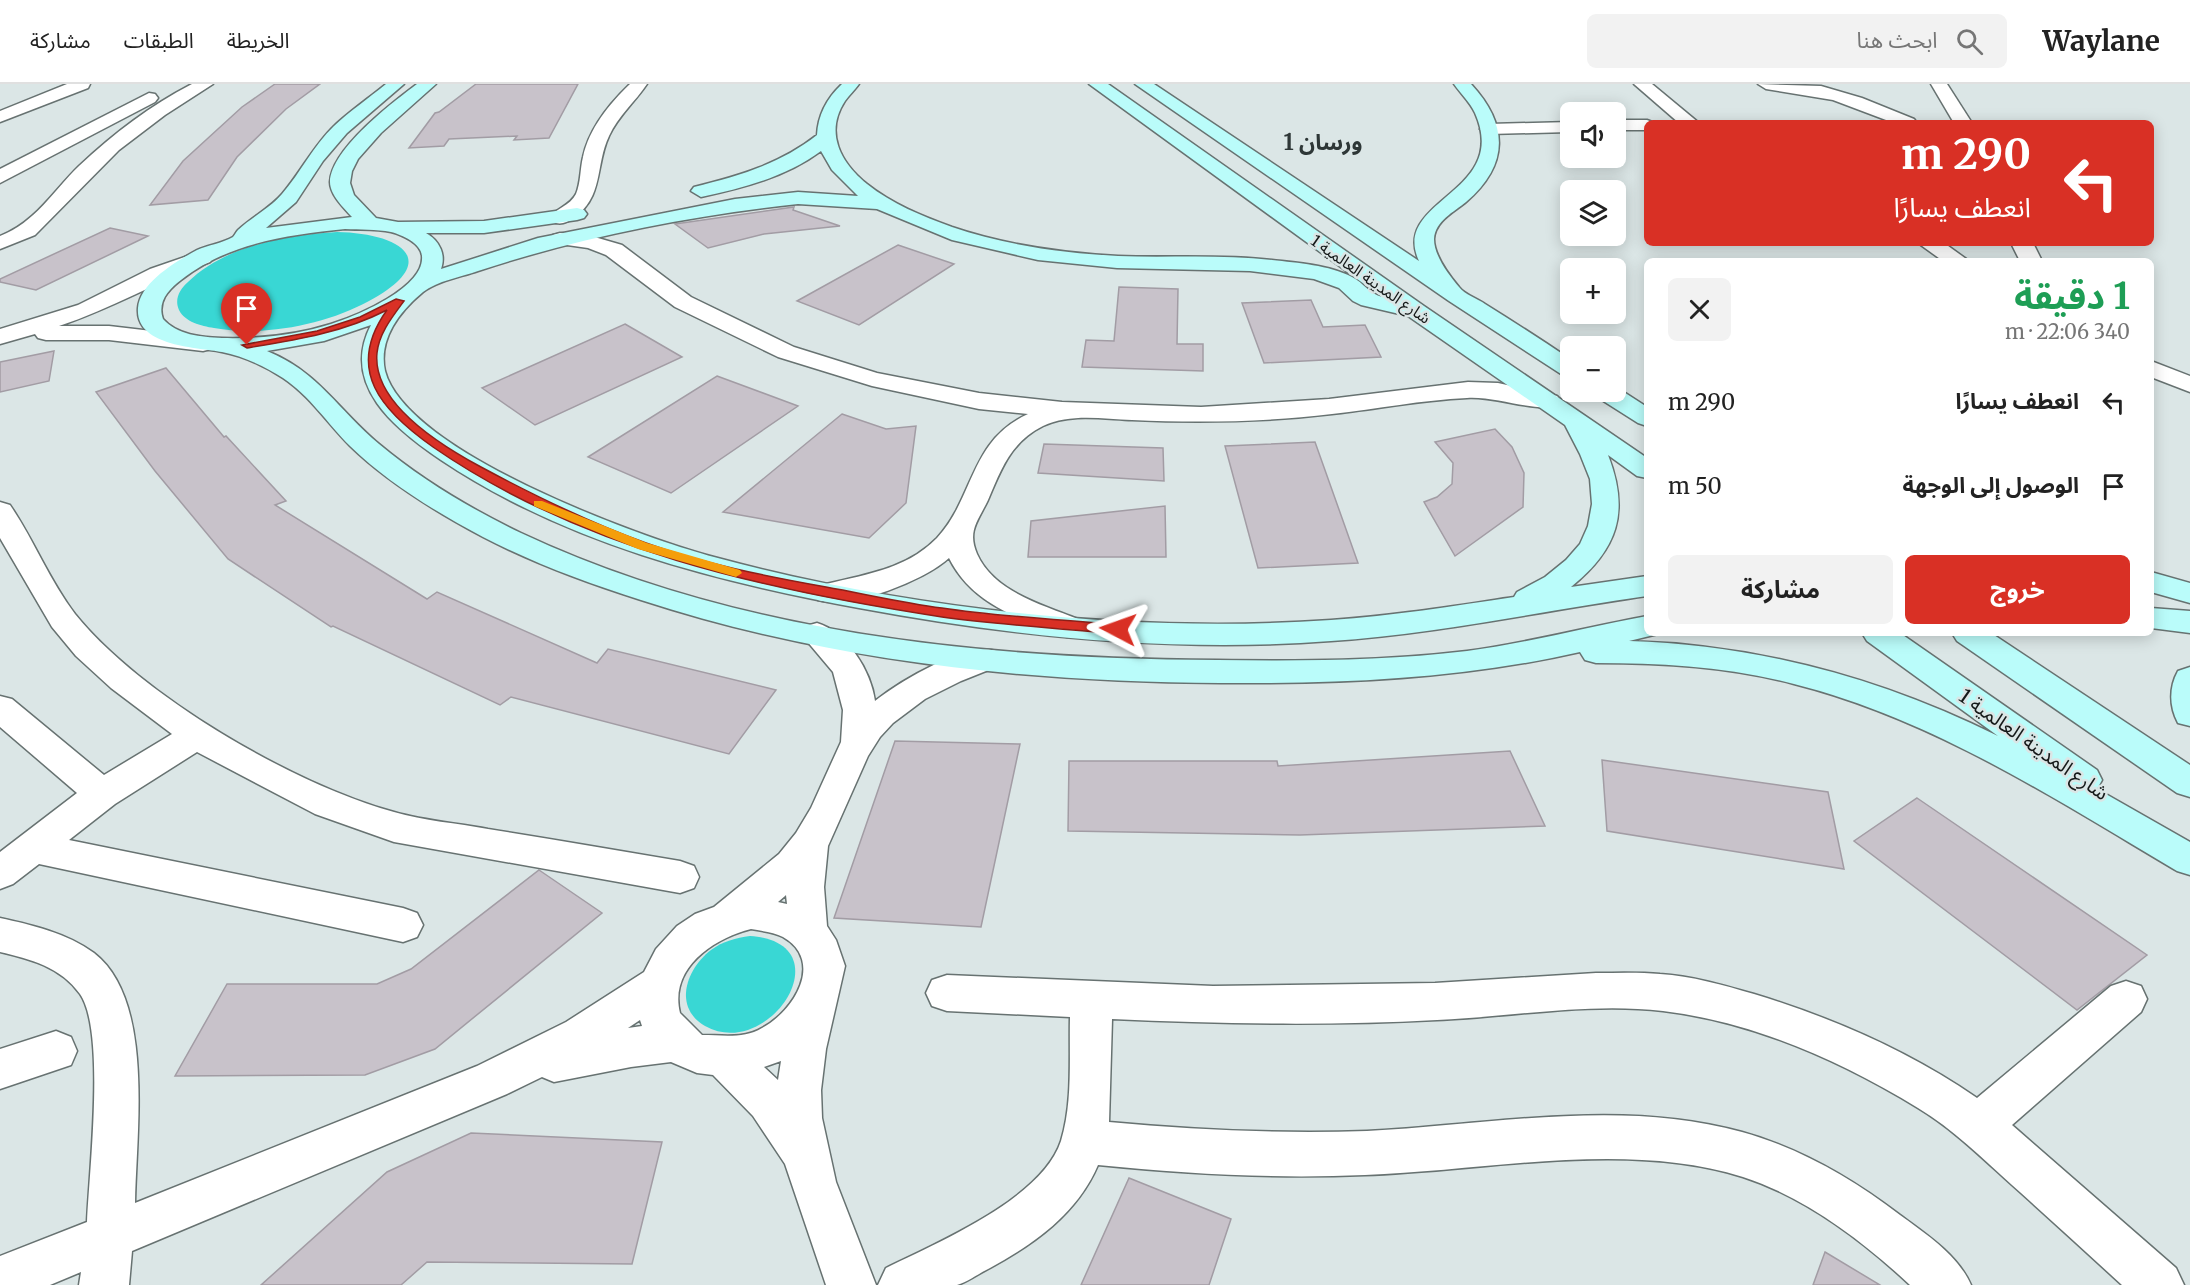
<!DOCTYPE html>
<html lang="ar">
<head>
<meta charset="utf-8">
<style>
  body { margin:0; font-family:Merriweather,"Noto Sans Arabic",serif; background:#f2f2f2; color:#222; direction:rtl; height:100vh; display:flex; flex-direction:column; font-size:22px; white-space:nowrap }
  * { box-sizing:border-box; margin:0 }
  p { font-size:20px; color:#767676 }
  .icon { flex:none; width:33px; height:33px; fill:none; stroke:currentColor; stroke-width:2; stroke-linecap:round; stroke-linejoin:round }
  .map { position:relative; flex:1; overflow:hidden; direction:ltr }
  .side { position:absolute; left:1644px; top:174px; width:510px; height:378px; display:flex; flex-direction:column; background:#fff; border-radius:9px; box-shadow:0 3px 15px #0003; direction:rtl }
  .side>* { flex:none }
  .top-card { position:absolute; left:1644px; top:36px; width:510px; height:126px; border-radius:9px; box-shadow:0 3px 15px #0003; direction:rtl; background:#d93025; color:#fff; overflow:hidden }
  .buttons { position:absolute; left:1560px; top:18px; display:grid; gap:12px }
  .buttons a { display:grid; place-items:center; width:66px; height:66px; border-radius:9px; background:#fff; box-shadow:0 3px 15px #0003; font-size:30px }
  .pin { position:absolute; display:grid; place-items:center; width:51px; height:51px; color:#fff; margin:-62px -26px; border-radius:50% 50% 50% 0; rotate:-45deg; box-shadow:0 0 6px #0007 }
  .pin .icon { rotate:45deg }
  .me { position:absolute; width:66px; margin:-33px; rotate:274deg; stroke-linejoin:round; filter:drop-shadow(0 0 4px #0008) }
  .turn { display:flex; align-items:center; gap:21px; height:126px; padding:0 24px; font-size:27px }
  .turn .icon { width:78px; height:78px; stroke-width:2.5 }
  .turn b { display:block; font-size:42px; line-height:51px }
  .round { display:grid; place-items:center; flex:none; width:63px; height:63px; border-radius:9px; background:#f2f2f2 }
  .headline { display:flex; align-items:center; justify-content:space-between; height:102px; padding:0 24px }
  h1 { font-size:36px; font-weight:700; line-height:45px; color:#1e9e55 }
  .cta { display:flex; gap:12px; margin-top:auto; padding:12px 24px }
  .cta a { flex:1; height:69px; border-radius:9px; background:#d93025; color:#fff; font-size:24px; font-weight:700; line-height:69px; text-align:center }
  .cta a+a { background:#f2f2f2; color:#222 }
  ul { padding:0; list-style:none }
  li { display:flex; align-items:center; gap:18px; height:84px; padding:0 24px }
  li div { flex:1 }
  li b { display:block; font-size:22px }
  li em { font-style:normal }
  header { display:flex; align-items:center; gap:36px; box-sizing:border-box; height:84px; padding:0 30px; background:#fff; border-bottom:2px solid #e0e0e0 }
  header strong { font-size:28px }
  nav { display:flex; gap:33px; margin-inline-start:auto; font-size:21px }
  .search { width:420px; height:54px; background:#f2f2f2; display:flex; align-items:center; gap:15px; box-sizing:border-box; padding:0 21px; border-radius:9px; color:#767676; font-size:22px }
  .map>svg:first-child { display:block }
</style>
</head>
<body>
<header>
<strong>Waylane</strong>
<div class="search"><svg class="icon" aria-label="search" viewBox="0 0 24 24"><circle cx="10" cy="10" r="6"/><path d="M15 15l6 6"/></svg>ابحث هنا</div>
<nav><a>الخريطة</a><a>الطبقات</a><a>مشاركة</a></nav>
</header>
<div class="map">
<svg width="2190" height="1201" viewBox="0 0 2190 1201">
  <rect width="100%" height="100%" fill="#dbe6e6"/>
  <g fill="#39d7d4">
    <path d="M337,148c60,1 109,27 32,69 -44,24 -106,36 -155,27 -13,-2 -29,-6 -35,-18 -5,-11 1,-21 9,-28 38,-37 99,-47 149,-50z"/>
    <path d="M750,852c96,7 19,126 -45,90 -33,-19 -18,-58 6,-76 12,-9 25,-12 39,-14z"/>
  </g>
  <g fill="#c8c2ca" stroke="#a29ca4" stroke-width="1.5">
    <polygon points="275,0 320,0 286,25 237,73 208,116 150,121 183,77 242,23"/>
    <polygon points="476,0 578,0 549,54 514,56 517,52 449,55 444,62 409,64 435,29 439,28"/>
    <polygon points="794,123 793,126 840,142 764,150 708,164 675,140"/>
    <polygon points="110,144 148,152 36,206 0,198 0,195"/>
    <polygon points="898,161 954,180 859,241 797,217"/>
    <polygon points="1119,203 1178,205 1177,260 1203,260 1203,287 1082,283 1086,256 1114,257"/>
    <polygon points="1311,216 1323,243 1365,241 1381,273 1264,279 1242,219"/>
    <polygon points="625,240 682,273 535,341 482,304"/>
    <polygon points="54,267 49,297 0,308 0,278"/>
    <polygon points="166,284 224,353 226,352 286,417 275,421 427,515 437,508 597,579 608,565 776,606 729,670 511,613 500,621 333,542 331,543 228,475 155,387 96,308"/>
    <polygon points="717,292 798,322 671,409 588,373"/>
    <polygon points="842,330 886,345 916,342 906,419 869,454 723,428"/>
    <polygon points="1495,345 1512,363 1524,389 1523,423 1455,472 1424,418 1437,413 1452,400 1453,379 1435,358"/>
    <polygon points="1315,358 1358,479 1258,484 1225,362"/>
    <polygon points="1044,360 1163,364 1164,397 1038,389"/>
    <polygon points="1165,422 1166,473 1028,473 1031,437"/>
    <polygon points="895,657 1020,660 981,843 834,834"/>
    <polygon points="1510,667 1545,742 1300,751 1068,747 1069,677 1277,677 1278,682"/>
    <polygon points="1602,676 1828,708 1844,785 1607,747"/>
    <polygon points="1917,714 2147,871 2077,926 1854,757"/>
    <polygon points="539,786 602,829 435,965 365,991 175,992 227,900 377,900 411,885"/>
    <polygon points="471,1049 662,1058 632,1180 427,1178 401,1201 261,1201 387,1088"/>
    <polygon points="1129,1094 1231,1135 1209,1201 1081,1201"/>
    <polygon points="1825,1168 1880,1201 1813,1201"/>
  </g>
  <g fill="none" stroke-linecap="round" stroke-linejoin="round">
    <g stroke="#677271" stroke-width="3">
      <g id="street">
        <polygon points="67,0 90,0 88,4 0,38 0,27"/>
        <path d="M192,0h21l-48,31 -46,35 -84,85 -35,14v-13c35,-13 54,-46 79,-70 34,-32 72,-61 113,-82z"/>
        <path d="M630,0h17c-12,18 -29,32 -38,52 -14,29 -5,62 -36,82 -7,5 -12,7 -21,4l-3,-4c7,-10 21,-12 27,-24 5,-12 4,-25 7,-37 6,-28 26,-53 47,-73z"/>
        <polygon points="1634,0 1652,0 1699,39 1679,39"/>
        <polygon points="1758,0 1821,2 1862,14 1914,35 1917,39 1894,39 1833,16 1766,5"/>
        <polygon points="1931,0 1947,0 1972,39 1954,39"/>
        <polygon points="149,9 155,10 158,14 155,18 0,99 0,85"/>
        <polygon points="1616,36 1647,36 1655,39 1647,39 1647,46 1616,46"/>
        <polygon points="1570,38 1570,48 1489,50 1480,45 1489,40"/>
        <path d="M560,149l31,3 31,9 69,52 103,50 83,26 102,20 83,9 139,5 128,-8 139,-17 30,1 59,13 4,5 -4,5c-23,6 -62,-10 -90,-8 -45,2 -90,11 -135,16 -66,8 -133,9 -200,6 -29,-1 -62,-7 -89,6 -32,16 -42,43 -55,74 -10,21 -21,31 -11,54 17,38 66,51 101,65l5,7 -5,7 -11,4 -11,-4c-43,-17 -85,-31 -107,-75 -25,23 -97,51 -131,42l-4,-7 4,-7c42,-11 87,-15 119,-48 38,-41 32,-97 91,-124l-49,-5 -107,-23 -94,-29 -103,-50 -69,-52 -18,-7 -35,-5 -3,-4 3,-4z"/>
        <polygon points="1918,159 1944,159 1969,177 1943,177"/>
        <polygon points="2011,159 2033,159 2042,177 2020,177"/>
        <path d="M202,167l8,1 3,5 -3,5c-52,19 -99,47 -151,64h50l94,11 8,2 4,5 -4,5 -8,2 -94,-11h-63l-8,-2 -3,-4 -35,10v-15l78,-24 72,-36z"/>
        <polygon points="2151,277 2190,292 2190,308 2151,293"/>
        <path d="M0,418l10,3c24,35 39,75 65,109 65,81 219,171 319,198 30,9 63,11 94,17 64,10 128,21 192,32l14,5 5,11 -5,11 -14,5 -286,-51 -79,-28 -118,-62 -82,52 -46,36 334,68 14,5 6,12 -6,12 -14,5 -364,-78 -26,20 -13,5v-37l77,-59 -77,-66v-31l12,3 92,76 68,-41 -61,-46 -35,-32 -24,-29 -52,-89z"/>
        <path d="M817,539c30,9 54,48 58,78 25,-20 90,-59 121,-50l5,8 -5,8 -35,14 -36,18 -32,24 -13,14 -12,19 -40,90 -4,41 3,39 9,14 9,26 -19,83 -5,41 1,28 14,64 40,103h-50l-41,-121 -32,-48 -40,-41 -16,-2 -26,-11 -40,5 -77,15 -12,-5 -35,17 -375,157 -3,34h-50l2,-13 -31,13h-50v-29l87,-34c2,-50 19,-191 -7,-228 -19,-27 -50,-35 -80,-42v-34c32,7 67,15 94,35 61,47 42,180 41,250l342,-137 89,-44 78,-50 12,-23 21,-23 18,-12 19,-7 65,-53 17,-21 15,-25 30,-66 2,-32 -10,-38 -32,-38 5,-8zM786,811l1,9 -9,-2 7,-6zM751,845c10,2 23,3 32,8 42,24 11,74 -21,91 -18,11 -40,7 -60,7l-22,-22c-11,-45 33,-74 71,-84zM640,936l2,6 -14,2zM781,977l-3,19 -14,-13z"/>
        <path d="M1596,889c21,0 43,-1 64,1 32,2 63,11 94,20 79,24 155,57 223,104l134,-112 15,-5 15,5 6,13 -6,13 -129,113 164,143 8,17h-62c-36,-33 -73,-67 -110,-100 -30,-27 -59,-56 -94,-77 -77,-47 -164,-86 -255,-97 -74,-9 -152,6 -226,9 -108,6 -217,4 -325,-1l-3,103c86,8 172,12 258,9 123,-6 254,-33 375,1 58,16 111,47 158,83 26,19 58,40 71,70h-61c-47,-44 -105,-88 -167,-108 -118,-37 -257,-6 -378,-2 -89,4 -179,-1 -267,-10 -21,49 -64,79 -108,103 -11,5 -22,14 -33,17 -17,0 -59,0 -79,0l8,-17c51,-25 156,-69 175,-127 12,-39 8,-84 9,-124l-123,-6 -15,-5 -6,-13 6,-13 15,-5 266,11 222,-3z"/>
        <polygon points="56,947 71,953 77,967 71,981 0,1005 0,965"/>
      </g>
    </g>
    <g stroke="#677271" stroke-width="3">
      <g id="secondary">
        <path d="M386,0h18l-57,49 -24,28 -27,41 -30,26 86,-11c-8,-9 -22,-22 -22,-35 1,-33 63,-80 87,-98h19l-55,49 -23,26 -6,12 -2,12 4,12 22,23 22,4 86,-1 93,-13 7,2 3,4 -3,4 -7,2 -93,13h-58c14,8 20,22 15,36l97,-31 197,-39 63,-7 60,4 -26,-26 -11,-19c-35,26 -78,37 -120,46l-10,-6 3,-4c45,-11 86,-23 123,-52 1,-20 10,-37 25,-51h17c-4,6 -10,11 -14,17 -21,32 -4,62 22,83 25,20 55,32 85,43 53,18 109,26 166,29 51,2 103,-2 154,4 26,3 57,5 80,17 12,6 16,16 30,20l-293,-213h19l316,222 223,152v20l-10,-2 -29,-21c22,57 10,94 -37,132l76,-11v20c-105,15 -210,38 -316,45 -157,12 -317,-4 -472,-33 -145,-27 -294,-65 -418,-148 -46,-31 -101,-75 -70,-135l-47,16 -57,10c52,21 71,59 112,93 43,36 92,65 142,89 215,101 462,126 696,127 83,1 167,1 250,-9 61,-8 120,-24 180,-35v17l11,1 -29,7c130,4 252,37 369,95l-131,-95 -5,-8h38l197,137 5,10 -5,9 93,53v33l-13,-4c-122,-72 -244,-152 -383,-187 -65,-17 -131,-21 -198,-21l-11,-3 -5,-8c-118,27 -238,32 -359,31 -196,-1 -393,-22 -580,-83 -54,-17 -108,-37 -158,-63 -47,-25 -95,-54 -133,-91 -23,-23 -40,-50 -67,-68 -17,-11 -40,-22 -61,-26 -24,-5 -87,-5 -84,-44 2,-26 39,-47 59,-58 11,-5 26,-7 36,-13 2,-2 3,-5 5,-7 14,-13 32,-22 44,-36 19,-22 31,-48 52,-68 16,-15 35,-28 52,-42zM798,120l79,5 75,31 86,20 79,8 133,3 64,8 25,9 14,13 8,4 47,11 157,109 15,29 10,25 2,25 -4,22 -8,18 -14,16 -21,17 -28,15 -3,5c-61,9 -122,19 -183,23 -199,14 -424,-11 -617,-63 -75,-20 -308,-105 -329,-186 -7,-32 15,-60 38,-79 14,-11 38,-15 55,-21 103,-34 212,-55 320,-67zM345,145c15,1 31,0 46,3 11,3 30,11 31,24 3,32 -66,60 -91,68 -35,11 -72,15 -109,14 -21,-1 -45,-3 -59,-19 -6,-17 5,-29 18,-39 47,-37 106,-45 164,-51z"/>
        <path d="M1135,0h19l265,177c-29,-62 92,-67 56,-148 -5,-11 -14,-19 -21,-29h17c38,41 38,81 -5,118 -12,10 -31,19 -32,37 0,17 15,36 25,48 5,7 19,12 26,17 29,18 57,36 85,55v17l-9,-2 -112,-73z"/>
        <polygon points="1616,303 1647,323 1647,342 1638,339 1597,313 1593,308 1616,308"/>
        <polygon points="2151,488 2190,499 2190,519 2151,508"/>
        <polygon points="2151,524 2190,527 2190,549 2151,544"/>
        <polygon points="1952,549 1991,549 2190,681 2190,713 2177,709 1957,557"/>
        <path d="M2190,583v59l-12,-3c-9,-17 -9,-36 0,-52z"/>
      </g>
    </g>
    <use href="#street" fill="#fff" fill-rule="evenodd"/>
    <use href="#secondary" fill="#bafcfa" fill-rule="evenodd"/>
  </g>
  <path fill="#d93025" stroke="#8d1f18" stroke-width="1.5" d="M396,215l8,2c-11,15 -25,32 -27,52 -5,51 65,93 104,114 54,29 107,55 165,76 58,21 119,33 180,44 39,7 77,16 116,21 58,9 118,11 176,17l6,4 -6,5c-59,-6 -118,-9 -176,-17 -177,-27 -360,-67 -509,-170 -51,-36 -89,-77 -46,-137 -45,23 -91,30 -140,38l-5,-3 75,-14 43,-14z"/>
  <polygon fill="#f59e0b" points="534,417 542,417 647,459 740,486 742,489 736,493 638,465 534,422"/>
  <g text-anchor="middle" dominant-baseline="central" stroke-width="5" stroke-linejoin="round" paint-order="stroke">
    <g font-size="16" fill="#151919" stroke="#dbe6e6">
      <text transform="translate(1371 195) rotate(35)">شارع المدينة العالمية 1</text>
    </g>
    <g font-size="20" fill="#151919" stroke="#dbe6e6">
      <text transform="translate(2034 660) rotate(35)">شارع المدينة العالمية 1</text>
    </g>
    <g font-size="22" font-weight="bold" fill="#2e3737" stroke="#dbe6e6">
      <text x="1323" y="58">ورسان 1</text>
    </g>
  </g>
</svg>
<div class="buttons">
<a><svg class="icon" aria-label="sound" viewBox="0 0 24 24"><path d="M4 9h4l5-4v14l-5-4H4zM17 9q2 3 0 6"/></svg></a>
<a><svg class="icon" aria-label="layers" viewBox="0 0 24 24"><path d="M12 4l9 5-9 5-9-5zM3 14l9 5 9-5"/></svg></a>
<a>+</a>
<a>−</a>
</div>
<div class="pin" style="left:247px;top:261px;background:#d93025"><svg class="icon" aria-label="arrive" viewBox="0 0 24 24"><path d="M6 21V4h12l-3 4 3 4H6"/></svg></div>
<svg class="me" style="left:1118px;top:545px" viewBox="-20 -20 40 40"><path d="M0-17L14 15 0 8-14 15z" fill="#d93025" stroke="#fff" stroke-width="4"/></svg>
<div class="top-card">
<div class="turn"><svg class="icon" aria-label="left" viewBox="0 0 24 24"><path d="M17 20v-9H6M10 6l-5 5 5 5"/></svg><div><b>290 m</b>انعطف يسارًا</div></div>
</div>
<section class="side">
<div class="headline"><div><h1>1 دقيقة</h1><p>340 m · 22:06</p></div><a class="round"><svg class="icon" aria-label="close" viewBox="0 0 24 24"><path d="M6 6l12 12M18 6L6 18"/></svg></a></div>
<ul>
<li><svg class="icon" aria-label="left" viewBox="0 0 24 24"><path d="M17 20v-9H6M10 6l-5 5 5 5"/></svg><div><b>انعطف يسارًا</b></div><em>290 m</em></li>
<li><svg class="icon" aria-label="arrive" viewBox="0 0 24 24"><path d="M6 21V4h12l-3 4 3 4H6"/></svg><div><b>الوصول إلى الوجهة</b></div><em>50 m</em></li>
</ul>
<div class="cta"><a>خروج</a><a>مشاركة</a></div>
</section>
</div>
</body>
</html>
